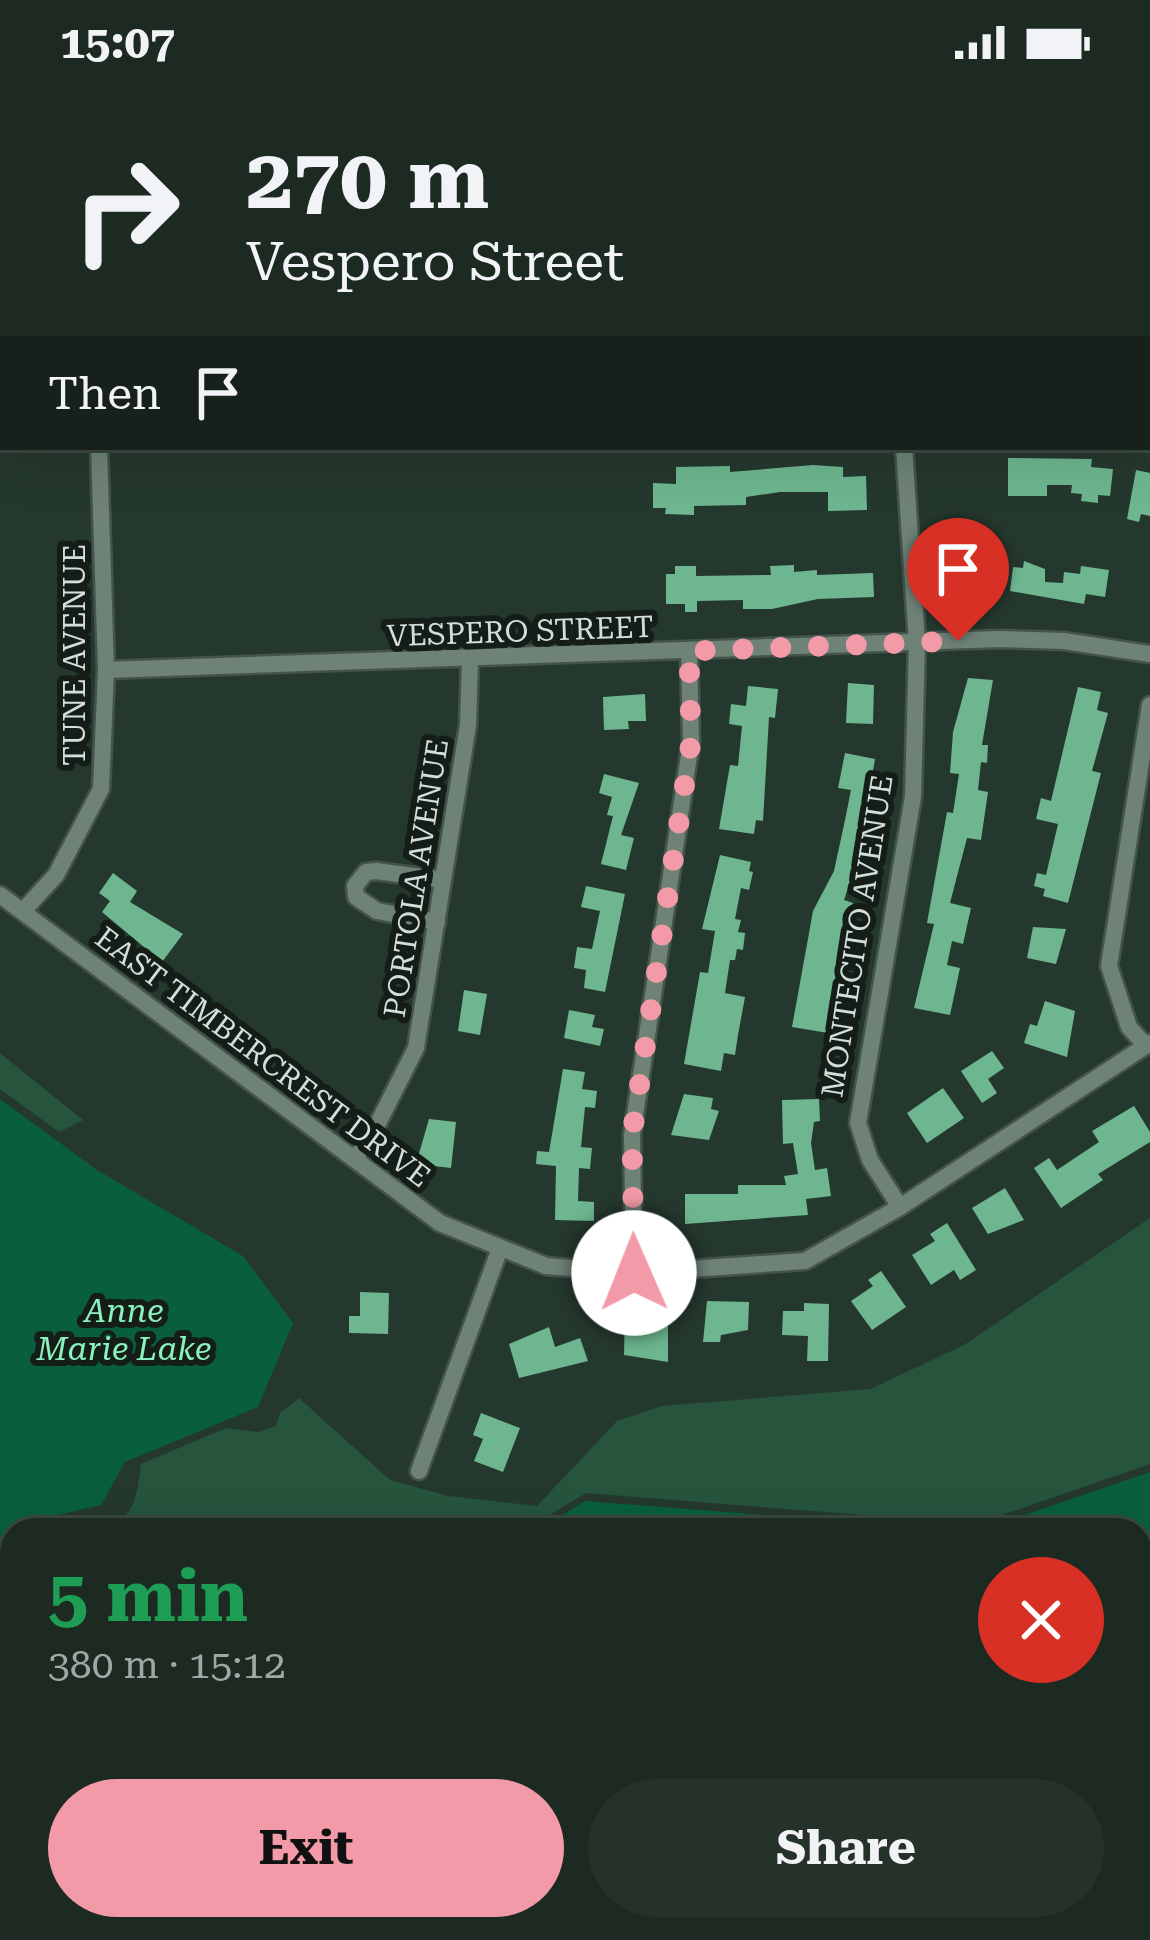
<!DOCTYPE html>
<html lang="en">
<head>
<meta charset="utf-8">
<style>
  body { margin:0; font-family:"Roboto Serif",serif; background:#25322a; color:#f1f3f6; height:100vh; display:flex; flex-direction:column; font-size:45px; white-space:nowrap }
  * { box-sizing:border-box; margin:0 }
  p { font-size:39px; color:#a0a7a5 }
  .icon { flex:none; width:66px; height:66px; fill:none; stroke:currentColor; stroke-width:2; stroke-linecap:round; stroke-linejoin:round }
  .map { position:relative; flex:1; overflow:hidden }
  .details { position:absolute; left:0px; top:1434px; width:1152px; height:423px; display:flex; flex-direction:column; background:#1c2a22; border-radius:36px 36px 0 0; box-shadow:0 12px 48px #0002,0 0 0 3px #3a4640 }
  .details>* { flex:none }
  .top-card { position:absolute; left:0px; top:0px; width:1152px; height:366px; box-shadow:0 12px 48px #0002,0 0 0 3px #3a4640; background:#1c2a22; color:#f1f3f6; overflow:hidden }
  .pin { position:absolute; display:grid; place-items:center; width:102px; height:102px; color:#fff; margin:-123px -51px; border-radius:50% 50% 50% 0; rotate:-45deg; box-shadow:0 0 12px #0007 }
  .pin .icon { rotate:45deg }
  .me { position:absolute; width:132px; margin:-66px; rotate:359deg; stroke-linejoin:round; filter:drop-shadow(0 0 9px #0008) }
  .turn { display:flex; align-items:center; gap:42px; height:252px; padding:0 48px; font-size:54px }
  .turn .icon { width:156px; height:156px; stroke-width:2.5 }
  .turn b { display:block; font-size:84px; line-height:102px }
  .then { display:flex; align-items:center; height:114px; padding:0 48px; background:#0003; gap:24px; font-size:45px }
  .round { display:grid; place-items:center; flex:none; width:126px; height:126px; border-radius:63px; background:#25322a }
  .overview { display:flex; align-items:center; justify-content:space-between; height:204px; padding:0 48px }
  h1 { font-size:72px; font-weight:700; line-height:90px; color:#1e9e55 }
  .cta { display:flex; gap:24px; margin-top:auto; padding:24px 48px }
  .cta a { flex:1; height:138px; border-radius:72px; background:#f39aa8; color:#111; font-size:48px; font-weight:700; line-height:138px; text-align:center }
  .cta a+a { background:#25322a; color:#f1f3f6 }
  .status { display:flex; justify-content:space-between; align-items:center; height:84px; padding:0 60px; background:#1c2a22; direction:ltr }
  .status svg { height:33px; fill:currentColor }
  .map>svg:first-child { display:block }
</style>
</head>
<body>
<div class="status"><b>15:07</b><svg viewBox="0 0 49 12"><path d="M0 12V9h3v3zM5 12V6h3v6zM10 12V3h3v9zM15 12V0h3v12zM26 1h20v11H26zM47 4h2v5h-2z"/></svg></div>
<div class="map">
<svg width="1150" height="1856" viewBox="0 0 1150 1856">
  <rect width="100%" height="100%" fill="#25382e"/>
  <g fill="#26543d">
    <polygon points="0,969 83,1036 59,1048 0,1005"/>
    <path d="M1150,1134v246l-174,60 -390,-31 -61,37 -419,-1c30,-12 31,-36 35,-65l85,-36 32,4 18,-6 4,-13 19,-15 91,82 58,16 89,10 80,-85 45,-15 208,-17 94,-44z"/>
  </g>
  <g fill="#095f3d">
    <polygon points="0,1015 97,1086 243,1172 293,1239 258,1323 125,1378 101,1421 27,1438 0,1457"/>
    <polygon points="1150,1388 1150,1856 348,1856 351,1845 1140,1845 1140,1446 981,1446"/>
    <polygon points="585,1417 956,1446 538,1446"/>
  </g>
  <g fill="#6db68f">
    <polygon points="1008,374 1092,375 1091,383 1113,385 1110,412 1098,411 1098,419 1081,417 1082,410 1071,409 1072,401 1047,401 1047,412 1008,412"/>
    <polygon points="813,381 843,383 843,393 866,392 867,426 828,427 828,408 780,408 746,413 746,421 694,422 694,431 665,430 666,424 653,424 653,399 676,400 676,383 730,382 730,388"/>
    <polygon points="1136,386 1150,389 1150,432 1141,430 1139,438 1127,435"/>
    <polygon points="967,475 995,494 971,516 949,494"/>
    <polygon points="1024,477 1045,485 1045,498 1063,499 1064,488 1080,490 1081,482 1109,486 1105,513 1086,510 1084,520 1010,507 1013,483 1023,484"/>
    <polygon points="794,481 794,488 817,486 817,491 873,489 874,513 818,515 772,525 743,525 743,516 697,517 697,528 685,528 685,520 666,520 666,490 675,490 675,482 696,482 696,492 771,491 770,482"/>
    <polygon points="968,594 993,596 982,661 988,661 987,679 981,678 978,706 988,708 981,756 967,754 950,819 971,824 963,860 952,857 947,881 960,884 950,931 914,924 934,840 927,839 947,728 953,729 959,690 950,689 953,648"/>
    <polygon points="848,599 874,601 873,640 846,639"/>
    <polygon points="748,602 778,605 775,634 769,633 763,737 756,736 754,750 719,745 730,681 738,682 742,642 729,640 731,620 746,622"/>
    <polygon points="1078,603 1101,608 1097,626 1108,629 1092,687 1101,689 1068,819 1043,812 1045,805 1034,802 1037,789 1046,791 1058,740 1036,735 1041,714 1051,717"/>
    <polygon points="645,610 646,637 628,637 629,645 604,646 603,613"/>
    <polygon points="845,669 875,675 858,774 844,816 853,819 847,838 843,837 828,949 792,943 813,827 834,787 845,736 851,706 838,704"/>
    <polygon points="604,690 639,699 621,751 634,754 626,786 601,780 613,732 607,731 612,713 599,709"/>
    <polygon points="720,771 751,778 749,787 753,788 749,806 741,804 735,835 741,836 738,848 745,849 743,866 737,865 735,876 730,876 725,909 745,913 738,951 735,971 724,969 721,987 684,980 700,888 708,889 715,847 702,845"/>
    <polygon points="113,789 137,807 130,818 183,850 162,878 102,828 110,817 99,809"/>
    <polygon points="586,802 625,810 605,908 584,904 586,886 574,884 577,863 592,865 600,827 581,823"/>
    <polygon points="1033,843 1066,845 1056,880 1027,874"/>
    <polygon points="464,906 487,910 480,951 458,947"/>
    <polygon points="1045,917 1075,927 1067,973 1024,959 1030,940 1037,942"/>
    <polygon points="569,926 595,931 592,943 604,945 600,962 564,954"/>
    <polygon points="992,967 1004,984 988,995 997,1009 982,1019 961,987"/>
    <polygon points="563,985 585,988 582,1005 597,1007 595,1024 585,1023 581,1063 592,1064 590,1085 579,1084 578,1117 594,1118 594,1137 555,1136 556,1082 536,1080 537,1067 549,1068"/>
    <polygon points="943,1004 964,1034 927,1059 907,1029"/>
    <polygon points="684,1010 713,1014 711,1025 719,1027 709,1056 671,1051"/>
    <polygon points="819,1015 820,1037 814,1038 811,1059 815,1086 827,1084 831,1112 806,1115 808,1131 685,1140 685,1110 738,1110 738,1101 786,1101 784,1092 798,1090 793,1059 783,1060 782,1016"/>
    <polygon points="1134,1022 1150,1048 1150,1058 1098,1090 1103,1096 1061,1124 1034,1084 1049,1074 1057,1086 1099,1058 1092,1047"/>
    <polygon points="429,1035 456,1038 451,1084 416,1080"/>
    <polygon points="1005,1104 1024,1136 988,1150 972,1124"/>
    <polygon points="947,1139 976,1186 960,1196 954,1186 931,1201 912,1171 935,1157 930,1150"/>
    <polygon points="881,1187 906,1223 872,1246 851,1217 873,1202 868,1196"/>
    <polygon points="360,1208 389,1209 388,1250 349,1249 349,1232 360,1232"/>
    <polygon points="707,1217 749,1218 748,1246 721,1251 720,1258 703,1258"/>
    <polygon points="804,1219 829,1220 828,1277 807,1277 808,1252 782,1251 783,1227 804,1227"/>
    <polygon points="625,1223 648,1223 647,1241 668,1242 668,1278 624,1271"/>
    <polygon points="549,1243 555,1263 580,1254 588,1277 519,1294 509,1260"/>
    <polygon points="481,1329 520,1344 503,1388 474,1377 483,1355 473,1351"/>
  </g>
  <g fill="none" stroke-linecap="round" stroke-linejoin="round">
    <g stroke="#44544c" stroke-width="21">
      <g id="minor">
        <polyline points="1149,343 1150,343"/>
        <polyline points="106,586 999,555 1064,557 1150,570"/>
        <polyline points="0,811 440,1139 546,1182 634,1189 805,1177 900,1123 1150,959"/>
        <polyline points="23,827 56,791 101,705 106,586 99,363"/>
        <polyline points="437,838 377,827 356,813 355,802 366,788 376,787 443,796"/>
        <polyline points="1145,961 1129,943 1109,882 1150,621"/>
        <polyline points="354,1074 369,1057 416,964 468,641 470,577"/>
        <polyline points="900,1123 870,1076 858,1039 913,713 917,559 904,363"/>
        <polyline points="634,1189 632,1051 691,658 689,567"/>
        <polyline points="419,1387 499,1167"/>
        <polyline points="0,1623 12,1626"/>
      </g>
    </g>
    <g stroke="#44544c" stroke-width="26">
      <g id="tertiary">
        <polyline points="892,0 892,3"/>
        <polyline points="1149,115 1150,115"/>
        <polyline points="0,151 3,151"/>
      </g>
    </g>
    <use href="#minor" stroke="#6e8376" stroke-width="16"/>
    <use href="#tertiary" stroke="#6e8376" stroke-width="21"/>
  </g>
  <g fill="none" stroke-linecap="round" stroke-linejoin="round">
    <polyline stroke="#f39aa8" stroke-width="21" stroke-dasharray="0 37.8" points="634,1189 632,1051 691,658 689,567 958,557"/>
  </g>
  <g text-anchor="middle" dominant-baseline="central" stroke-width="12" stroke-linejoin="round" paint-order="stroke">
    <g font-size="30" fill="#d2ded7" stroke="#151d18">
      <text transform="translate(520 547) rotate(-2)">VESPERO STREET</text>
      <text transform="translate(74 571) rotate(-90)">TUNE AVENUE</text>
      <text transform="translate(416 794) rotate(-81)">PORTOLA AVENUE</text>
      <text transform="translate(857 852) rotate(-81)">MONTECITO AVENUE</text>
      <text transform="translate(263 973) rotate(37)">EAST TIMBERCREST DRIVE</text>
    </g>
    <g font-size="33" font-style="italic" fill="#8af2bc" stroke="#151d18">
      <text x="124" y="1226">Anne<tspan x="124" dy="38">Marie Lake</tspan></text>
    </g>
  </g>
</svg>
<div class="pin" style="left:958px;top:557px;background:#d93025"><svg class="icon" aria-label="arrive" viewBox="0 0 24 24"><path d="M6 21V4h12l-3 4 3 4H6"/></svg></div>
<svg class="me" style="left:634px;top:1189px" viewBox="-20 -20 40 40"><circle r="19" fill="#fff"/><path d="M0-13L10 11 0 6-10 11z" fill="#f39aa8"/></svg>
<div class="top-card">
<div class="turn"><svg class="icon" aria-label="right" viewBox="0 0 24 24"><path d="M7 20v-9h11M14 6l5 5-5 5"/></svg><div><b>270 m</b>Vespero Street</div></div>
<div class="then">Then<svg class="icon" aria-label="arrive" viewBox="0 0 24 24"><path d="M6 21V4h12l-3 4 3 4H6"/></svg></div>
</div>
<section class="details">
<div class="overview"><div><h1>5 min</h1><p>380 m · 15:12</p></div><a class="round" style="background:#d93025;color:#fff"><svg class="icon" aria-label="close" viewBox="0 0 24 24"><path d="M6 6l12 12M18 6L6 18"/></svg></a></div>
<div class="cta"><a>Exit</a><a>Share</a></div>
</section>
</div>
</body>
</html>
